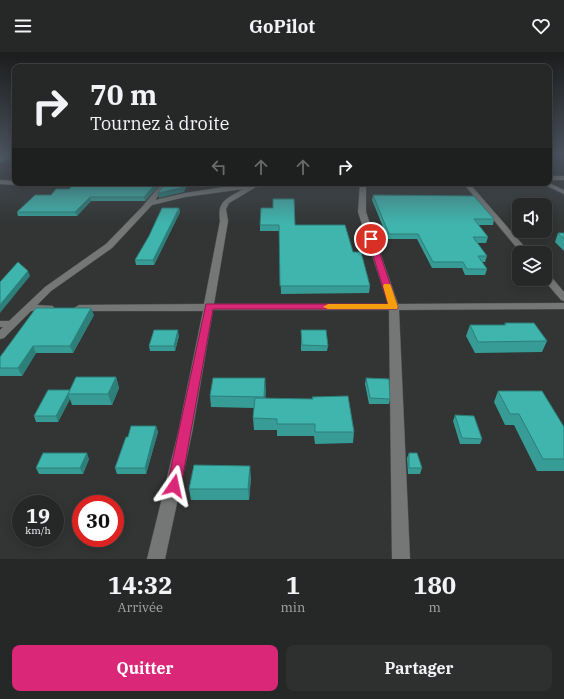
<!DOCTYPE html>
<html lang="fr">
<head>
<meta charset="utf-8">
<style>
  body { margin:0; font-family:"IBM Plex Serif",serif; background:#2e302f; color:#f1f3f6; height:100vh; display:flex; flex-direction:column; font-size:15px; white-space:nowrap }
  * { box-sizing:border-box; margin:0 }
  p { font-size:13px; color:#a4a6a7 }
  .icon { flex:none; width:22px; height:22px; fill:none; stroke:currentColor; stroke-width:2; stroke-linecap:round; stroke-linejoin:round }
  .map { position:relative; height:507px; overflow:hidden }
  .panel { display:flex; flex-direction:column; background:#262827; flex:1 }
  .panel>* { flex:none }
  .top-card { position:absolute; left:12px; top:12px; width:540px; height:122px; border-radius:8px; box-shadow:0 2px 10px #0003,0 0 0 1px #424444; background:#262827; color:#f1f3f6; overflow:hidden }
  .buttons { position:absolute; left:512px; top:146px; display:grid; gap:8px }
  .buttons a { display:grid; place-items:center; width:40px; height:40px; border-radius:8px; background:#262827; box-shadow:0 2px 10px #0003,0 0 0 1px #424444; font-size:20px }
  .speed { position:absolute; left:12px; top:443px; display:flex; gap:8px; font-size:20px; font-weight:700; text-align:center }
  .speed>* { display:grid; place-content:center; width:52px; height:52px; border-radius:50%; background:#262827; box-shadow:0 2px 10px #0003,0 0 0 1px #424444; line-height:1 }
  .speed small { font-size:10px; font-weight:400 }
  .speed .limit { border:6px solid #d22; background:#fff; color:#111 }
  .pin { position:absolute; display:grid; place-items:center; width:34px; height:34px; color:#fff; margin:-17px; border:2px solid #fff; border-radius:50%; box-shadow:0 1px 4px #0007 }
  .me { position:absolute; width:44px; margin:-22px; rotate:11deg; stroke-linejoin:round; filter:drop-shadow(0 0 3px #0008) }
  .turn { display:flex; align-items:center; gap:14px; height:84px; padding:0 12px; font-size:18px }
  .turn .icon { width:52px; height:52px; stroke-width:2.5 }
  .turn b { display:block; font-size:28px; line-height:34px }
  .lanes { display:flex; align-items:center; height:38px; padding:0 12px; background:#0003; justify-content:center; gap:20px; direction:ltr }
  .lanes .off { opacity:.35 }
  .eta { display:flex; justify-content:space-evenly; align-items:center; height:68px; text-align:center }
  .eta b { font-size:24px; font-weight:800; line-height:28px }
  .cta { display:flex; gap:8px; margin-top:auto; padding:8px 12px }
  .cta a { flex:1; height:46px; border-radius:8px; background:#db2777; color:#fff; font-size:16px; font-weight:800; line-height:46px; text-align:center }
  .cta a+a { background:#2e302f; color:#f1f3f6 }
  header { display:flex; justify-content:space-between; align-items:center; height:52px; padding:0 12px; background:#262827; font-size:18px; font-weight:800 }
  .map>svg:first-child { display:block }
</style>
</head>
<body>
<header><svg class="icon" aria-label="menu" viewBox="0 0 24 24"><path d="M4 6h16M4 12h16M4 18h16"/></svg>GoPilot<svg class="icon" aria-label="heart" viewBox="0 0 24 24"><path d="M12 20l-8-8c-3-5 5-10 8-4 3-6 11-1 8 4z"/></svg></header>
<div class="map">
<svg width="564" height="507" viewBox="0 0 564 507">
  <rect width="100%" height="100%" fill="#323534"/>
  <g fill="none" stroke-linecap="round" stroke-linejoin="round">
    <g stroke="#4e514f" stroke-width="1">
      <g id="minor">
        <rect x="549" y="124" width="15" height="4"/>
        <polygon points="0,128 15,129 15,131 18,131 15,133 0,132"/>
        <polygon points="23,131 57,131 54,133 26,133"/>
        <path d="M162,131h6l-13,17 30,-7 64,-10h45l-3,2 -35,2 -27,16 -3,6 2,12 -14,83h174l-30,-92 2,-29h6v29l32,92 166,-1v6l-165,1 11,249h-18l-3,-249h-176l-21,123 -27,126h-18l31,-126 25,-122h-124l-5,-3 5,-3 125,-1 16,-83c-3,-21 7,-22 23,-32l-58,8 -33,8 -40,43 -61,43 -14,14 16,1 1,2 -1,2 -22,1 -27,27 -4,1v-9l3,-3h-3v-6h9l36,-34 61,-43 36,-37z"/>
        <polygon points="192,131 228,131 228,132 225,134 195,133"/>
        <polygon points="463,131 469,131 530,201 521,201"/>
        <polygon points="541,131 549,131 564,138 564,142"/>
        <polygon points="545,220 548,221 564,240 564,249 561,248 543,227 545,227"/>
      </g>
    </g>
    <use href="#minor" fill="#747775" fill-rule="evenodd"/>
  </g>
  <g fill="#379c95">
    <polygon points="0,101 2,110 0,110"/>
    <polygon points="76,131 161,131 145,149 91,149 77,164 18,164 17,160 51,143 69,137"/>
    <polygon points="448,131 464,131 464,134 451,134"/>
    <polygon points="471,131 498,131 498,134 474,134"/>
    <polygon points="373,143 494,167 493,173 478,173 488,185 486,191 477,191 487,204 485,210 482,210 487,217 485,223 465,223 462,216 432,216 417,187 388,187 372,148"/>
    <polygon points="179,156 180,160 154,213 136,213 135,208"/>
    <polygon points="260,173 295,173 353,200 370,234 369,241 281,242 279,179 260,179"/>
    <polygon points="558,181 564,181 564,199 555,190"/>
    <polygon points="94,263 73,301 36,301 22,324 0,324 0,305"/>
    <polygon points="505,271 547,289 542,300 475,301 466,284 470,273 504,273"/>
    <polygon points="301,278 328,294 327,299 301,299"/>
    <polygon points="179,284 175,299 150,299 149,294"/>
    <polygon points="116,325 119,336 112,353 72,353 70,347 58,370 36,370 34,364 70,338"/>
    <polygon points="366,326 390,347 389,352 369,352 365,332"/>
    <polygon points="266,337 265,347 354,380 353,391 315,392 314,384 277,384 277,378 254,378 253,366 254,356 211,355 210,344"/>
    <polygon points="498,339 564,375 564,419 537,419 514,373 505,373 494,350"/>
    <polygon points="455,363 482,387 480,392 460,392 453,369"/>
    <polygon points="156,374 158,380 146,422 117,422 115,416 128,385"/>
    <polygon points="409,401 422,416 420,422 408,422 407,406"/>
    <polygon points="89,407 83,422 39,422 36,416"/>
    <polygon points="251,425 249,448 191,448 189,437"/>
  </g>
  <g fill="#2d7f79">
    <polygon points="8,101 15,101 2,110 1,106"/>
    <polygon points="156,131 161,131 145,149 144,145"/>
    <polygon points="186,131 188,131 184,140 159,146 158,141"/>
    <polygon points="90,145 91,149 77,164 75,160"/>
    <polygon points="179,156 180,160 154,213 153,208"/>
    <polygon points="28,219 30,224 0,261 0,253"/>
    <polygon points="91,256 94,263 73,301 70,294"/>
    <polygon points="178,278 179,284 175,299 174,294"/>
    <polygon points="33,294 36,301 22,324 18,316"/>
    <polygon points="116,325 119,336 112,353 108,342"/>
    <polygon points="265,326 266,337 265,356 264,345"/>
    <polygon points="68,342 70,347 58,370 56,364"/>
    <polygon points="156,374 158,380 146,422 145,416"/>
    <polygon points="87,401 89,407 83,422 80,416"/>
    <polygon points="250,414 251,425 249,448 248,437"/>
  </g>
  <g fill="#40b5ad" stroke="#2d7f79">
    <polygon points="0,101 8,101 1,106 0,106"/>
    <polygon points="76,131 156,131 144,145 90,145 75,160 17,160 35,143 51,143 56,137 69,137"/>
    <polygon points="166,131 186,131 184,135 158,141"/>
    <polygon points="373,143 474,144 494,167 474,167 488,185 473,185 487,204 478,204 487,217 467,217 463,210 433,210 418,182 389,182"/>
    <polygon points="273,147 294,147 295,173 345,173 353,200 361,200 370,234 280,234 279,173 260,173 261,156 273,156"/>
    <polygon points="162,156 179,156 153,208 135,208 149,184"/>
    <polygon points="558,181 564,181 564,187"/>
    <polygon points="18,210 28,219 0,253 0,230"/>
    <polygon points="36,256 91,256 70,294 33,294 18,316 0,316 0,305"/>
    <polygon points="505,271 534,271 547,289 478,290 470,273 506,273"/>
    <polygon points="154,278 178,278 174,294 149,294"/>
    <polygon points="301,278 326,278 328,294 302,293"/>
    <polygon points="76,325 116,325 108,342 68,342"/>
    <polygon points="213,326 265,326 264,345 210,344"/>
    <polygon points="366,326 389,327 390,347 370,346"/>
    <polygon points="48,338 70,338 56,364 34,364"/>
    <polygon points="498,339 542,339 564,375 564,407 543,407 519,362 510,362"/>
    <polygon points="348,344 354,380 315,380 315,372 277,372 277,367 253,366 255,346 313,347 312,345"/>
    <polygon points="455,363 474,364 482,387 462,386"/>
    <polygon points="131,374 156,374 145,416 115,416 126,385 128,385"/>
    <polygon points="43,401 87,401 80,416 36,416"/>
    <polygon points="409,401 417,401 422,416 409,416"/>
    <polygon points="194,413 250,414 248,437 189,437"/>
  </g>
  <linearGradient id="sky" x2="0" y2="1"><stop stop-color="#1c1d1d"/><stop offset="0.59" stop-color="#49515c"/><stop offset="1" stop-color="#49515c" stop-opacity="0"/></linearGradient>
  <rect width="564" height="172" fill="url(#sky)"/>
  <polygon fill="#db2777" stroke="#8e194d" points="369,185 375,187 398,255 397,257 213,257 181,434 179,439 174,441 169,439 167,434 206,252 388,252 368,187"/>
  <polygon fill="#f59e0b" points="384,232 390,232 391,234 398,255 397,257 328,257 323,255 328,252 388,252 383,234"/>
</svg>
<div class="buttons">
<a><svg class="icon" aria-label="sound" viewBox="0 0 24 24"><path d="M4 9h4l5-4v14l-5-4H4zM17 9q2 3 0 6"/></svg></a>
<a><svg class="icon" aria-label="layers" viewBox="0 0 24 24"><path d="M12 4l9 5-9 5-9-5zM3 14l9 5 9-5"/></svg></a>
</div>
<div class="speed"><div>19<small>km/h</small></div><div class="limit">30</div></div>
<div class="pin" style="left:371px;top:187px;background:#d93025"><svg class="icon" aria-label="arrive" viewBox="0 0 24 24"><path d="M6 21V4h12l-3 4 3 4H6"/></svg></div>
<svg class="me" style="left:174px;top:434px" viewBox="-20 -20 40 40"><path d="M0-17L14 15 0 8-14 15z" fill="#db2777" stroke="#fff" stroke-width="4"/></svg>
<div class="top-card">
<div class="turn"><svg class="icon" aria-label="right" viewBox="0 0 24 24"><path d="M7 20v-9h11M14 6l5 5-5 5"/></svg><div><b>70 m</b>Tournez à droite</div></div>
<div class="lanes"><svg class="icon off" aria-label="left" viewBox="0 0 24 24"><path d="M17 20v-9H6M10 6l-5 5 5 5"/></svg><svg class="icon off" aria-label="ahead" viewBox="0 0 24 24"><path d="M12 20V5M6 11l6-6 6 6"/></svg><svg class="icon off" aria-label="ahead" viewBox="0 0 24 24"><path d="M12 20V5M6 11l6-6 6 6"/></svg><svg class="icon" aria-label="right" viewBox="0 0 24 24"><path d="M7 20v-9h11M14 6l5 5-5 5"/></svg></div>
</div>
</div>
<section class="panel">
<div class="eta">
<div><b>14:32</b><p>Arrivée</p></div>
<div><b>1</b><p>min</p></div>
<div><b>180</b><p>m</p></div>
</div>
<div class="cta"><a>Quitter</a><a>Partager</a></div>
</section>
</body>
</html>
